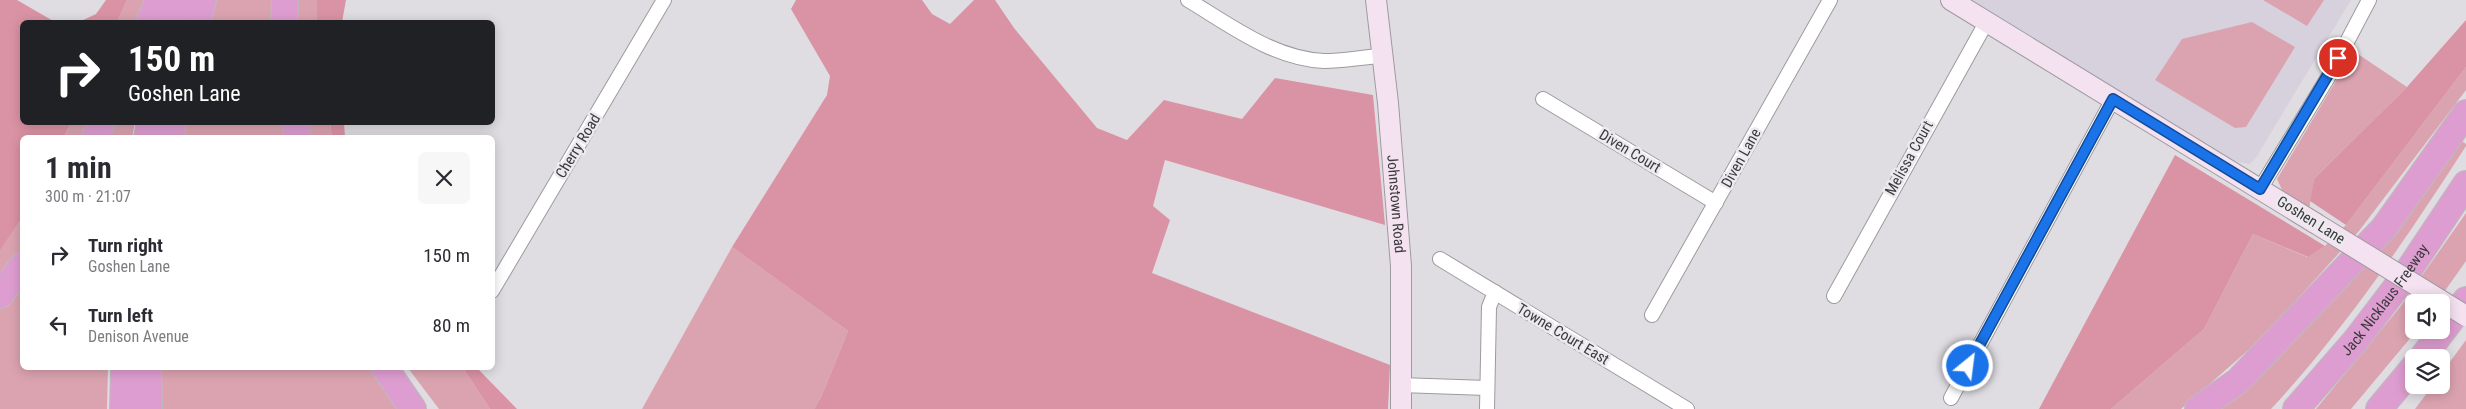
<!DOCTYPE html>
<html lang="en">
<head>
<meta charset="utf-8">
<style>
  body { margin:0; font-family:"Roboto Condensed",sans-serif; background:#f7f7f7; color:#2b2b33; height:100vh; display:flex; flex-direction:column; font-size:19px; white-space:nowrap }
  * { box-sizing:border-box; margin:0 }
  p { font-size:16px; color:#7c7c81 }
  .icon { flex:none; width:28px; height:28px; fill:none; stroke:currentColor; stroke-width:2; stroke-linecap:round; stroke-linejoin:round }
  .map { position:relative; flex:1; overflow:hidden }
  .sheet { position:absolute; left:20px; top:135px; width:475px; height:235px; display:flex; flex-direction:column; background:#fff; border-radius:8px; box-shadow:0 2px 12px #0003 }
  .sheet>* { flex:none }
  .guide { position:absolute; left:20px; top:20px; width:475px; height:105px; border-radius:8px; box-shadow:0 2px 12px #0003; background:#202124; color:#fff; overflow:hidden }
  .controls { position:absolute; left:2405px; top:294px; display:grid; gap:10px }
  .controls a { display:grid; place-items:center; width:45px; height:45px; border-radius:8px; background:#fff; box-shadow:0 2px 12px #0003; font-size:25px }
  .pin { position:absolute; display:grid; place-items:center; width:42px; height:42px; color:#fff; margin:-21px; border:2px solid #fff; border-radius:50%; box-shadow:0 1px 5px #0007 }
  .me { position:absolute; width:55px; margin:-28px; rotate:29deg; stroke-linejoin:round; filter:drop-shadow(0 0 4px #0008) }
  .turn { display:flex; align-items:center; gap:18px; height:105px; padding:0 25px; font-size:22px }
  .turn .icon { width:65px; height:65px; stroke-width:2.5 }
  .turn b { display:block; font-size:35px; line-height:42px }
  .round { display:grid; place-items:center; flex:none; width:52px; height:52px; border-radius:8px; background:#f7f7f7 }
  .headline { display:flex; align-items:center; justify-content:space-between; height:85px; padding:0 25px }
  h1 { font-size:30px; font-weight:700; line-height:38px }
  ul { padding:0; list-style:none }
  li { display:flex; align-items:center; gap:15px; height:70px; padding:0 25px }
  li div { flex:1 }
  li b { display:block; font-size:19px }
  li em { font-style:normal }
  .map>svg:first-child { display:block }
</style>
</head>
<body>
<div class="map">
<svg width="2466" height="409" viewBox="0 0 2466 409">
  <rect width="100%" height="100%" fill="#dfdde2"/>
  <polygon fill="#d7d1dd" points="1966,0 2351,0 2257,156 2250,164 2237,162"/>
  <g fill="#dba3b0">
    <polygon points="127,0 148,0 138,22 117,22"/>
    <polygon points="212,0 271,0 272,22 207,22"/>
    <rect x="296" y="0" width="21" height="22"/>
    <polygon points="2263,0 2324,0 2307,26"/>
    <polygon points="2252,22 2295,47 2246,127 2235,128 2155,80 2182,39"/>
    <polygon points="2352,50 2407,87 2314,179 2309,210 2282,190 2277,179 2340,74"/>
    <polygon points="2466,67 2466,90 2359,231 2261,339 2181,409 2111,409 2204,329 2253,234 2307,257 2325,246 2346,225"/>
    <polygon points="184,122 282,123 284,137 181,138"/>
    <polygon points="71,123 91,123 83,137 64,138"/>
    <polygon points="111,123 135,123 132,137 103,138"/>
    <polygon points="305,123 330,123 332,137 309,137"/>
    <path d="M2459,139l7,5v2c-59,92 -121,183 -195,263h-51z"/>
    <polygon points="2466,213 2466,261 2437,302 2414,302 2414,330 2417,330 2351,409 2316,409 2400,307"/>
    <polygon points="22,218 22,249 0,281 0,251"/>
    <polygon points="732,247 848,331 822,395 814,409 642,409"/>
    <polygon points="22,279 22,368 108,368 107,409 0,409 0,305"/>
    <polygon points="2466,340 2466,409 2415,409 2433,385 2441,385 2441,374"/>
    <polygon points="158,368 372,368 397,409 156,409"/>
    <polygon points="408,368 463,368 490,409 439,409"/>
  </g>
  <g fill="#da93a4">
    <polygon points="0,0 17,0 55,22 22,22 22,122 71,123 64,137 22,138 22,218 0,251"/>
    <polygon points="106,0 127,0 117,22 79,22 96,14"/>
    <polygon points="317,0 346,0 342,22 317,22"/>
    <polygon points="796,0 922,0 932,14 950,24 974,0 995,0 1014,28 1097,128 1127,140 1164,100 1242,119 1275,78 1373,95 1385,225 1165,160 1153,206 1170,220 1152,273 1390,365 1388,409 814,409 822,395 848,331 732,247 827,95 830,76 791,9"/>
    <polygon points="2466,20 2466,67 2346,225 2310,201 2314,179 2407,87"/>
    <polygon points="330,123 344,123 345,137 332,137"/>
    <polygon points="2175,155 2325,246 2308,257 2253,234 2204,329 2111,409 2039,409"/>
    <polygon points="463,368 477,368 517,409 490,409"/>
  </g>
  <g fill="none" stroke-linecap="round" stroke-linejoin="round">
    <g stroke="#9d9b9f" stroke-width="16">
      <g id="street">
        <path d="M1188,0c42,25 86,59 136,61 19,0 39,-4 58,-5"/>
        <polyline points="1543,99 1716,203"/>
        <polyline points="2260,189 2330,74 2369,0"/>
        <polyline points="1440,259 1687,409"/>
        <polyline points="492,291 664,0"/>
        <polyline points="1834,296 1987,21"/>
        <polyline points="1652,315 1830,0"/>
        <polyline points="1400,385 1487,388"/>
        <polyline points="1951,398 2113,99"/>
        <polyline points="1487,409 1489,307 1495,292"/>
      </g>
    </g>
    <g stroke="#9d9b9f" stroke-width="22">
      <g id="secondary">
        <path id="s1" d="M1376,0l12,103 13,163v143"/>
        <polyline points="1951,0 2315,223"/>
      </g>
    </g>
    <g stroke="#bcbcbd" stroke-width="28">
      <g id="highway">
        <polyline points="149,22 159,0"/>
        <polyline points="172,22 179,0"/>
        <polyline points="197,22 203,0"/>
        <polyline points="284,22 285,0"/>
        <polyline points="295,122 298,138"/>
        <polyline points="95,138 102,122"/>
        <polyline points="147,138 150,122"/>
        <polyline points="170,138 173,122"/>
        <polyline points="0,295 22,266"/>
        <polyline points="2422,358 2466,300"/>
        <polyline points="148,368 149,409"/>
        <polyline points="385,368 413,409"/>
        <polyline points="123,409 124,368"/>
        <polyline points="2198,409 2238,381 2384,228 2466,113"/>
        <path id="s2" d="M2296,409l60,-69 48,-63 62,-93"/>
        <polyline points="2379,409 2414,367"/>
      </g>
    </g>
    <use href="#street" stroke="#fff" stroke-width="14"/>
    <use href="#secondary" stroke="#f5e2f1" stroke-width="20"/>
    <use href="#highway" stroke="#de9dd0" stroke-width="26"/>
    <g stroke="#9d9b9f" stroke-width="22" stroke-linecap="butt">
      <polyline id="secondary-bridge" points="2315,223 2466,316"/>
    </g>
    <use href="#secondary-bridge" stroke="#f5e2f1" stroke-width="20"/>
  </g>
  <g fill="none" stroke-linecap="round" stroke-linejoin="round">
    <g stroke="#114b97" stroke-width="12">
      <polyline id="route" points="1968,366 2113,99 2260,189 2338,58"/>
    </g>
    <use href="#route" stroke="#1a73e8" stroke-width="9"/>
  </g>
  <g text-anchor="middle" dominant-baseline="central" stroke-width="5" stroke-linejoin="round" paint-order="stroke">
    <g font-size="15" fill="#3b3b3d" stroke="#eceaef">
      <text transform="translate(578 146) rotate(-59)">Cherry Road</text>
      <text transform="translate(1630 151) rotate(31)">Diven Court</text>
      <text transform="translate(1741 158) rotate(-61)">Diven Lane</text>
      <text transform="translate(1909 158) rotate(-61)">Melissa Court</text>
      <text stroke="none"><textPath href="#s1" startOffset="205">Johnstown Road</textPath></text>
      <text transform="translate(2311 220) rotate(32)">Goshen Lane</text>
      <text stroke="none"><textPath href="#s2" startOffset="141">Jack Nicklaus Freeway</textPath></text>
      <text transform="translate(1563 334) rotate(31)">Towne Court East</text>
    </g>
  </g>
</svg>
<div class="controls">
<a><svg class="icon" aria-label="sound" viewBox="0 0 24 24"><path d="M4 9h4l5-4v14l-5-4H4zM17 9q2 3 0 6"/></svg></a>
<a><svg class="icon" aria-label="layers" viewBox="0 0 24 24"><path d="M12 4l9 5-9 5-9-5zM3 14l9 5 9-5"/></svg></a>
</div>
<div class="pin" style="left:2338px;top:58px;background:#d93025"><svg class="icon" aria-label="arrive" viewBox="0 0 24 24"><path d="M6 21V4h12l-3 4 3 4H6"/></svg></div>
<svg class="me" style="left:1968px;top:366px" viewBox="-20 -20 40 40"><circle r="17" fill="#1a73e8" stroke="#fff" stroke-width="3"/><path d="M0-11L8 9 0 5-8 9z" fill="#fff"/></svg>
<div class="guide">
<div class="turn"><svg class="icon" aria-label="right" viewBox="0 0 24 24"><path d="M7 20v-9h11M14 6l5 5-5 5"/></svg><div><b>150 m</b>Goshen Lane</div></div>
</div>
<section class="sheet">
<div class="headline"><div><h1>1 min</h1><p>300 m · 21:07</p></div><a class="round"><svg class="icon" aria-label="close" viewBox="0 0 24 24"><path d="M6 6l12 12M18 6L6 18"/></svg></a></div>
<ul>
<li><svg class="icon" aria-label="right" viewBox="0 0 24 24"><path d="M7 20v-9h11M14 6l5 5-5 5"/></svg><div><b>Turn right</b><p>Goshen Lane</p></div><em>150 m</em></li>
<li><svg class="icon" aria-label="left" viewBox="0 0 24 24"><path d="M17 20v-9H6M10 6l-5 5 5 5"/></svg><div><b>Turn left</b><p>Denison Avenue</p></div><em>80 m</em></li>
</ul>
</section>
</div>
</body>
</html>
